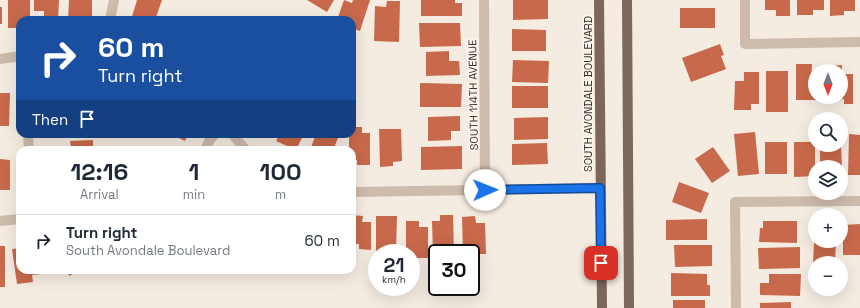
<!DOCTYPE html>
<html lang="en">
<head>
<meta charset="utf-8">
<style>
  body { margin:0; font-family:"Space Grotesk",sans-serif; background:#f2f2f3; color:#1f2937; height:100vh; display:flex; flex-direction:column; font-size:15px; white-space:nowrap }
  * { box-sizing:border-box; margin:0 }
  p { font-size:13px; color:#747a83 }
  .icon { flex:none; width:22px; height:22px; fill:none; stroke:currentColor; stroke-width:2; stroke-linecap:round; stroke-linejoin:round }
  .map { position:relative; flex:1; overflow:hidden }
  .sheet { position:absolute; left:16px; top:146px; width:340px; height:128px; display:flex; flex-direction:column; background:#fff; border-radius:12px; box-shadow:0 4px 16px #0002 }
  .sheet>* { flex:none }
  .hud { position:absolute; left:16px; top:16px; width:340px; height:122px; border-radius:12px; box-shadow:0 4px 16px #0002; background:#1a4fa0; color:#fff; overflow:hidden }
  .needle { width:26px; rotate:180deg }
  .controls { position:absolute; left:808px; top:64px; display:grid; gap:8px }
  .controls a { display:grid; place-items:center; width:40px; height:40px; border-radius:50%; background:#fff; box-shadow:0 4px 16px #0002; font-size:20px }
  .speed { position:absolute; left:368px; top:244px; display:flex; gap:8px; font-size:20px; font-weight:700; text-align:center }
  .speed>* { display:grid; place-content:center; width:52px; height:52px; border-radius:50%; background:#fff; box-shadow:0 4px 16px #0002; line-height:1 }
  .speed small { font-size:10px; font-weight:400 }
  .speed .limit { border:2px solid #111; border-radius:6px; background:#fff; color:#111 }
  .pin { position:absolute; display:grid; place-items:center; width:34px; height:34px; color:#fff; margin:-17px; border-radius:8px; box-shadow:0 2px 6px #0006 }
  .me { position:absolute; width:44px; margin:-22px; rotate:89deg; stroke-linejoin:round; filter:drop-shadow(0 0 3px #0008) }
  .turn { display:flex; align-items:center; gap:14px; height:84px; padding:0 16px; font-size:18px }
  .turn .icon { width:52px; height:52px; stroke-width:2.5 }
  .turn b { display:block; font-size:28px; line-height:34px }
  .then { display:flex; align-items:center; height:38px; padding:0 16px; background:#0003; gap:8px; font-size:15px }
  .eta { display:flex; justify-content:space-evenly; align-items:center; height:68px; text-align:center }
  .eta b { font-size:24px; font-weight:700; line-height:28px }
  ul { padding:0; list-style:none }
  li { display:flex; align-items:center; gap:12px; height:52px; padding:0 16px; border-top:1px solid #e0e1e3 }
  li div { flex:1 }
  li b { display:block; font-size:15px }
  li em { font-style:normal }
  .map>svg:first-child { display:block }
</style>
</head>
<body>
<div class="map">
<svg width="860" height="308" viewBox="0 0 860 308">
  <rect width="100%" height="100%" fill="#f4ebe1"/>
  <g fill="#c8694b">
    <polygon points="8,0 30,0 30,20 20,20 20,28 8,28"/>
    <polygon points="34,0 59,0 58,20 44,20 44,11 34,11"/>
    <polygon points="69,0 92,0 92,20 68,20"/>
    <polygon points="137,0 162,0 155,20 131,20"/>
    <polygon points="307,0 334,0 327,12"/>
    <polygon points="344,0 352,3 353,0 370,0 360,31 352,28 352,20 337,20"/>
    <polygon points="421,0 455,0 455,3 462,3 462,16 421,16"/>
    <polygon points="513,0 548,0 548,19 513,20"/>
    <polygon points="765,0 790,0 790,16 776,16 776,10 765,10"/>
    <polygon points="797,0 824,0 824,10 813,10 813,15 797,15"/>
    <polygon points="830,0 855,0 855,11 844,11 844,15 830,16"/>
    <polygon points="387,1 400,1 399,42 374,41 375,6 386,7"/>
    <rect x="0" y="7" width="2" height="17"/>
    <rect x="680" y="8" width="35" height="20"/>
    <polygon points="419,23 460,23 461,46 420,47"/>
    <polygon points="512,29 546,30 546,51 512,51"/>
    <polygon points="720,44 724,55 721,56 726,69 691,82 682,58"/>
    <polygon points="449,51 449,61 459,61 460,75 426,76 426,52"/>
    <polygon points="513,60 549,61 548,83 512,82"/>
    <polygon points="796,64 812,64 811,79 815,79 815,97 818,97 818,100 796,100"/>
    <polygon points="842,65 842,71 828,71 828,66"/>
    <rect x="766" y="71" width="22" height="41"/>
    <polygon points="744,72 759,72 759,104 751,104 751,110 734,110 735,81 744,81"/>
    <polygon points="841,74 853,74 853,104 844,104 844,99 829,100 828,97 841,97"/>
    <polygon points="420,83 462,84 461,107 420,107"/>
    <rect x="512" y="86" width="36" height="22"/>
    <polygon points="0,93 10,93 9,126 0,126"/>
    <polygon points="460,116 460,131 451,131 451,140 428,141 428,117"/>
    <polygon points="548,117 548,139 514,140 514,118"/>
    <polygon points="352,127 362,127 362,133 370,133 370,165 357,165 357,160 352,160 352,150 349,150 349,134 352,134"/>
    <polygon points="379,129 401,129 402,161 393,162 393,166 380,167"/>
    <polygon points="755,132 759,174 738,176 734,134"/>
    <polygon points="170,134 188,134 185,141"/>
    <polygon points="280,134 304,134 296,150 276,141"/>
    <polygon points="316,134 327,134 338,138 333,150 310,150"/>
    <polygon points="849,134 860,135 860,175 848,175"/>
    <polygon points="93,140 93,150 56,150 56,148 71,147 70,141"/>
    <rect x="765" y="142" width="22" height="32"/>
    <polygon points="794,142 815,142 815,176 794,177"/>
    <polygon points="547,143 548,164 512,165 512,144"/>
    <polygon points="820,145 841,145 842,167 820,167"/>
    <polygon points="462,146 462,169 421,170 421,147"/>
    <polygon points="713,147 730,171 712,183 695,159"/>
    <polygon points="0,159 10,160 10,190 0,190"/>
    <polygon points="679,182 709,193 701,213 672,202"/>
    <polygon points="352,215 363,216 362,222 371,222 371,250 359,249 359,244 352,244"/>
    <polygon points="440,215 453,215 454,253 433,253 432,221 440,221"/>
    <polygon points="376,216 397,216 396,252 376,253"/>
    <polygon points="475,216 476,223 485,223 486,254 471,254 471,253 463,253 462,217"/>
    <polygon points="707,219 707,240 666,240 666,220"/>
    <polygon points="406,221 419,221 419,227 428,227 428,258 411,258 411,253 406,253"/>
    <polygon points="763,221 797,221 797,243 759,242 760,228 763,228"/>
    <polygon points="860,224 860,255 843,255 843,225"/>
    <polygon points="814,241 836,241 835,263 815,263 815,265 813,265"/>
    <polygon points="674,245 712,245 712,266 675,267"/>
    <rect x="0" y="246" width="5" height="41"/>
    <polygon points="800,247 800,268 759,269 758,248"/>
    <polygon points="20,248 20,270 40,270 41,274 32,275 33,282 17,284 12,249"/>
    <polygon points="64,270 76,270 70,276"/>
    <polygon points="671,273 707,274 707,285 710,285 710,296 671,296"/>
    <polygon points="769,274 801,274 800,296 760,295 760,283 769,283"/>
    <rect x="673" y="300" width="32" height="8"/>
    <polygon points="791,302 791,308 760,308 760,303"/>
  </g>
  <g fill="none" stroke-linecap="round" stroke-linejoin="round">
    <g stroke="#cdbbac" stroke-width="10">
      <polyline points="484,0 485,190"/>
      <polyline points="745,0 745,44 860,42"/>
      <polyline points="110,20 114,0"/>
      <polyline points="0,59 20,56"/>
      <polyline points="28,134 29,150"/>
      <polyline points="232,134 246,150"/>
      <polyline points="205,150 209,141 215,134"/>
      <polyline points="352,192 600,188"/>
      <polyline points="0,221 20,219"/>
      <polyline points="736,308 735,202 860,201"/>
    </g>
    <g stroke="#7d675c" stroke-width="10">
      <polyline points="599,0 602,308"/>
      <polyline points="627,0 629,308"/>
    </g>
  </g>
  <g fill="none" stroke-linecap="round" stroke-linejoin="round">
    <g stroke="#114b97" stroke-width="10">
      <polyline id="route" points="485,190 600,188 601,263"/>
    </g>
    <use href="#route" stroke="#1a73e8" stroke-width="7"/>
  </g>
  <g text-anchor="middle" dominant-baseline="central" stroke-width="3.5" stroke-linejoin="round" paint-order="stroke">
    <g font-size="11" fill="#3b302b" stroke="#fbf5ee">
      <text transform="translate(588 94) rotate(-90)">SOUTH AVONDALE BOULEVARD</text>
      <text transform="translate(473 95) rotate(-91)">SOUTH 114TH AVENUE</text>
    </g>
  </g>
</svg>
<div class="controls">
<a><svg class="needle" viewBox="-14 -14 28 28"><path d="M0-13l5 13h-10z" fill="#e53935"/><path d="M0 13l5-13h-10z" fill="#747a83"/></svg></a>
<a><svg class="icon" aria-label="search" viewBox="0 0 24 24"><circle cx="10" cy="10" r="6"/><path d="M15 15l6 6"/></svg></a>
<a><svg class="icon" aria-label="layers" viewBox="0 0 24 24"><path d="M12 4l9 5-9 5-9-5zM3 14l9 5 9-5"/></svg></a>
<a>+</a>
<a>−</a>
</div>
<div class="speed"><div>21<small>km/h</small></div><div class="limit">30</div></div>
<div class="pin" style="left:601px;top:263px;background:#d93025"><svg class="icon" aria-label="arrive" viewBox="0 0 24 24"><path d="M6 21V4h12l-3 4 3 4H6"/></svg></div>
<svg class="me" style="left:485px;top:190px" viewBox="-20 -20 40 40"><circle r="19" fill="#fff"/><path d="M0-13L10 11 0 6-10 11z" fill="#1a73e8"/></svg>
<div class="hud">
<div class="turn"><svg class="icon" aria-label="right" viewBox="0 0 24 24"><path d="M7 20v-9h11M14 6l5 5-5 5"/></svg><div><b>60 m</b>Turn right</div></div>
<div class="then">Then<svg class="icon" aria-label="arrive" viewBox="0 0 24 24"><path d="M6 21V4h12l-3 4 3 4H6"/></svg></div>
</div>
<section class="sheet">
<div class="eta">
<div><b>12:16</b><p>Arrival</p></div>
<div><b>1</b><p>min</p></div>
<div><b>100</b><p>m</p></div>
</div>
<ul>
<li><svg class="icon" aria-label="right" viewBox="0 0 24 24"><path d="M7 20v-9h11M14 6l5 5-5 5"/></svg><div><b>Turn right</b><p>South Avondale Boulevard</p></div><em>60 m</em></li>
</ul>
</section>
</div>
</body>
</html>
